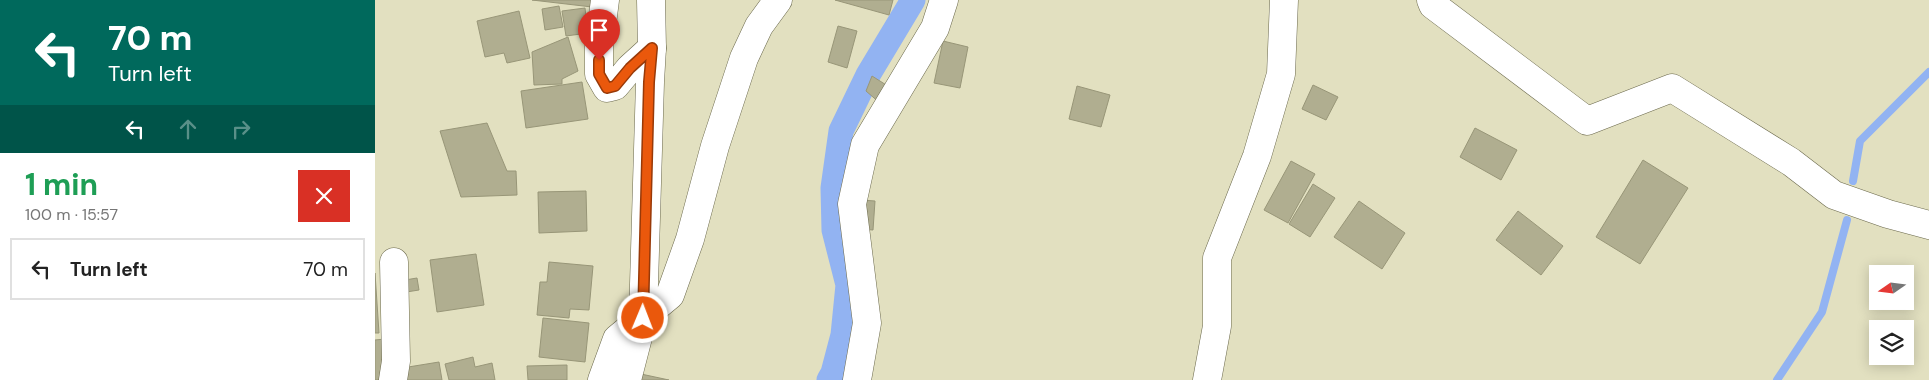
<!DOCTYPE html>
<html lang="en">
<head>
<meta charset="utf-8">
<style>
  body { margin:0; font-family:"DM Sans",sans-serif; background:#f2f2f2; color:#222; height:100vh; display:flex; flex-direction:column; font-size:19px; white-space:nowrap }
  * { box-sizing:border-box; margin:0 }
  p { font-size:16px; color:#767676 }
  .icon { flex:none; width:28px; height:28px; fill:none; stroke:currentColor; stroke-width:2; stroke-linecap:round; stroke-linejoin:round }
  .map { position:relative; flex:1; overflow:hidden }
  .panel { display:flex; flex-direction:column; background:#fff; width:375px }
  .panel>* { flex:none }
  .top-card { background:#00695c; color:#fff; overflow:hidden }
  .needle { width:32px; rotate:256deg }
  .controls { position:absolute; left:1494px; top:265px; display:grid; gap:10px }
  .controls a { display:grid; place-items:center; width:45px; height:45px; border-radius:0px; background:#fff; box-shadow:0 2px 12px #0003; font-size:25px }
  .pin { position:absolute; display:grid; place-items:center; width:42px; height:42px; color:#fff; margin:-51px -21px; border-radius:50% 50% 50% 0; rotate:-45deg; box-shadow:0 0 5px #0007 }
  .pin .icon { rotate:45deg }
  .me { position:absolute; width:55px; margin:-28px; rotate:1deg; stroke-linejoin:round; filter:drop-shadow(0 0 4px #0008) }
  .turn { display:flex; align-items:center; gap:18px; height:105px; padding:0 25px; font-size:22px }
  .turn .icon { width:65px; height:65px; stroke-width:2.5 }
  .turn b { display:block; font-size:35px; line-height:42px }
  .lanes { display:flex; align-items:center; height:48px; padding:0 25px; background:#0003; justify-content:center; gap:25px; direction:ltr }
  .lanes .off { opacity:.35 }
  .round { display:grid; place-items:center; flex:none; width:52px; height:52px; border-radius:0px; background:#f2f2f2 }
  .summary { display:flex; align-items:center; justify-content:space-between; height:85px; padding:0 25px }
  h1 { font-size:30px; font-weight:700; line-height:38px; color:#1e9e55 }
  ul { padding:0; list-style:none }
  li { display:flex; align-items:center; gap:15px; height:62px; margin:0 10px 8px; padding:0 15px; border:2px solid #e0e0e0; border-radius:0px }
  li div { flex:1 }
  li b { display:block; font-size:19px }
  li em { font-style:normal }
  main { display:flex; flex:1; min-height:0 }
  .map>svg:first-child { display:block }
</style>
</head>
<body>
<main>
<section class="panel">
<div class="top-card">
<div class="turn"><svg class="icon" aria-label="left" viewBox="0 0 24 24"><path d="M17 20v-9H6M10 6l-5 5 5 5"/></svg><div><b>70 m</b>Turn left</div></div>
<div class="lanes"><svg class="icon" aria-label="left" viewBox="0 0 24 24"><path d="M17 20v-9H6M10 6l-5 5 5 5"/></svg><svg class="icon off" aria-label="ahead" viewBox="0 0 24 24"><path d="M12 20V5M6 11l6-6 6 6"/></svg><svg class="icon off" aria-label="right" viewBox="0 0 24 24"><path d="M7 20v-9h11M14 6l5 5-5 5"/></svg></div>
</div>
<div class="summary"><div><h1>1 min</h1><p>100 m · 15:57</p></div><a class="round" style="background:#d93025;color:#fff"><svg class="icon" aria-label="close" viewBox="0 0 24 24"><path d="M6 6l12 12M18 6L6 18"/></svg></a></div>
<ul>
<li><svg class="icon" aria-label="left" viewBox="0 0 24 24"><path d="M17 20v-9H6M10 6l-5 5 5 5"/></svg><div><b>Turn left</b></div><em>70 m</em></li>
</ul>
</section>
<div class="map">
<svg width="1554" height="380" viewBox="0 0 1554 380">
  <rect width="100%" height="100%" fill="#e2e0c0"/>
  <g fill="none" stroke-linecap="round" stroke-linejoin="round">
    <g stroke="#92b3f2" stroke-width="8">
      <polyline points="1478,181 1485,141 1554,72"/>
      <polyline points="1402,380 1447,312 1472,220"/>
    </g>
    <polyline stroke="#92b3f2" stroke-width="25" points="454,380 458,373 468,335 473,285 459,230 458,188 466,131 493,75 538,0"/>
  </g>
  <g fill="#b0ae90" stroke="#989678">
    <polygon points="157,0 218,0 217,7"/>
    <polygon points="460,0 518,0 514,15"/>
    <polygon points="184,6 188,27 170,30 167,9"/>
    <polygon points="210,8 213,33 191,36 187,11"/>
    <polygon points="144,11 155,58 132,63 129,53 110,57 102,21"/>
    <polygon points="463,26 482,31 472,68 453,62"/>
    <polygon points="193,37 203,71 187,79 187,84 159,85 157,52"/>
    <polygon points="568,41 593,47 585,88 559,83"/>
    <polygon points="497,76 516,88 506,104 491,91"/>
    <polygon points="207,82 213,119 151,128 146,91"/>
    <polygon points="938,85 963,97 951,120 927,109"/>
    <polygon points="702,86 735,95 726,127 694,119"/>
    <polygon points="112,123 132,171 141,171 142,195 86,197 65,131"/>
    <polygon points="1100,128 1142,150 1126,180 1085,157"/>
    <polygon points="1268,160 1313,188 1265,264 1221,237"/>
    <polygon points="916,161 940,174 913,223 889,210"/>
    <polygon points="938,184 960,198 935,237 914,224"/>
    <polygon points="211,191 212,231 164,233 163,192"/>
    <polygon points="486,200 500,201 498,230 484,229"/>
    <polygon points="984,201 1030,233 1007,269 959,237"/>
    <polygon points="1143,211 1188,246 1166,275 1121,240"/>
    <polygon points="101,254 109,305 62,312 55,260"/>
    <polygon points="174,262 218,266 214,310 195,309 194,318 162,315 165,282 172,282"/>
    <polygon points="0,273 4,333 0,333"/>
    <polygon points="42,278 44,290 25,293 24,281"/>
    <polygon points="168,318 214,323 210,362 164,357"/>
    <polygon points="10,339 9,380 0,380 0,340"/>
    <polygon points="98,357 100,367 117,363 120,380 74,380 70,364"/>
    <polygon points="64,362 67,380 29,380 27,368"/>
    <polygon points="192,365 192,380 153,380 152,366"/>
    <polygon points="266,374 294,380 264,380"/>
  </g>
  <g fill="none" stroke-linecap="round" stroke-linejoin="round">
    <g stroke="#6b694c" stroke-width="29">
      <g id="street">
        <polyline points="230,0 224,47 224,74 232,88 240,86 255,68 277,48"/>
        <polyline points="1056,0 1058,5 1212,121 1297,88 1416,162 1459,195 1513,214 1554,225"/>
        <polyline points="18,380 21,361 19,262"/>
        <polyline points="227,380 242,339 295,295 315,239 340,146 369,58 384,26 403,0"/>
        <polyline points="252,380 268,318 275,82 277,48 276,0"/>
        <polyline points="482,380 492,323 477,204 490,145 560,28 569,0"/>
        <polyline points="832,380 842,326 842,258 882,156 906,74 909,0"/>
      </g>
    </g>
    <use href="#street" stroke="#fff" stroke-width="28"/>
  </g>
  <g fill="none" stroke-linecap="round" stroke-linejoin="round">
    <g stroke="#983908" stroke-width="12">
      <polyline id="route" points="224,60 224,74 232,88 240,86 255,68 277,48 274,82 268,318"/>
    </g>
    <use href="#route" stroke="#ea580c" stroke-width="9"/>
  </g>
</svg>
<div class="controls">
<a><svg class="needle" viewBox="-14 -14 28 28"><path d="M0-13l5 13h-10z" fill="#e53935"/><path d="M0 13l5-13h-10z" fill="#767676"/></svg></a>
<a><svg class="icon" aria-label="layers" viewBox="0 0 24 24"><path d="M12 4l9 5-9 5-9-5zM3 14l9 5 9-5"/></svg></a>
</div>
<div class="pin" style="left:224px;top:60px;background:#d93025"><svg class="icon" aria-label="arrive" viewBox="0 0 24 24"><path d="M6 21V4h12l-3 4 3 4H6"/></svg></div>
<svg class="me" style="left:268px;top:318px" viewBox="-20 -20 40 40"><circle r="17" fill="#ea580c" stroke="#fff" stroke-width="3"/><path d="M0-11L8 9 0 5-8 9z" fill="#fff"/></svg>
</div>
</main>
</body>
</html>
